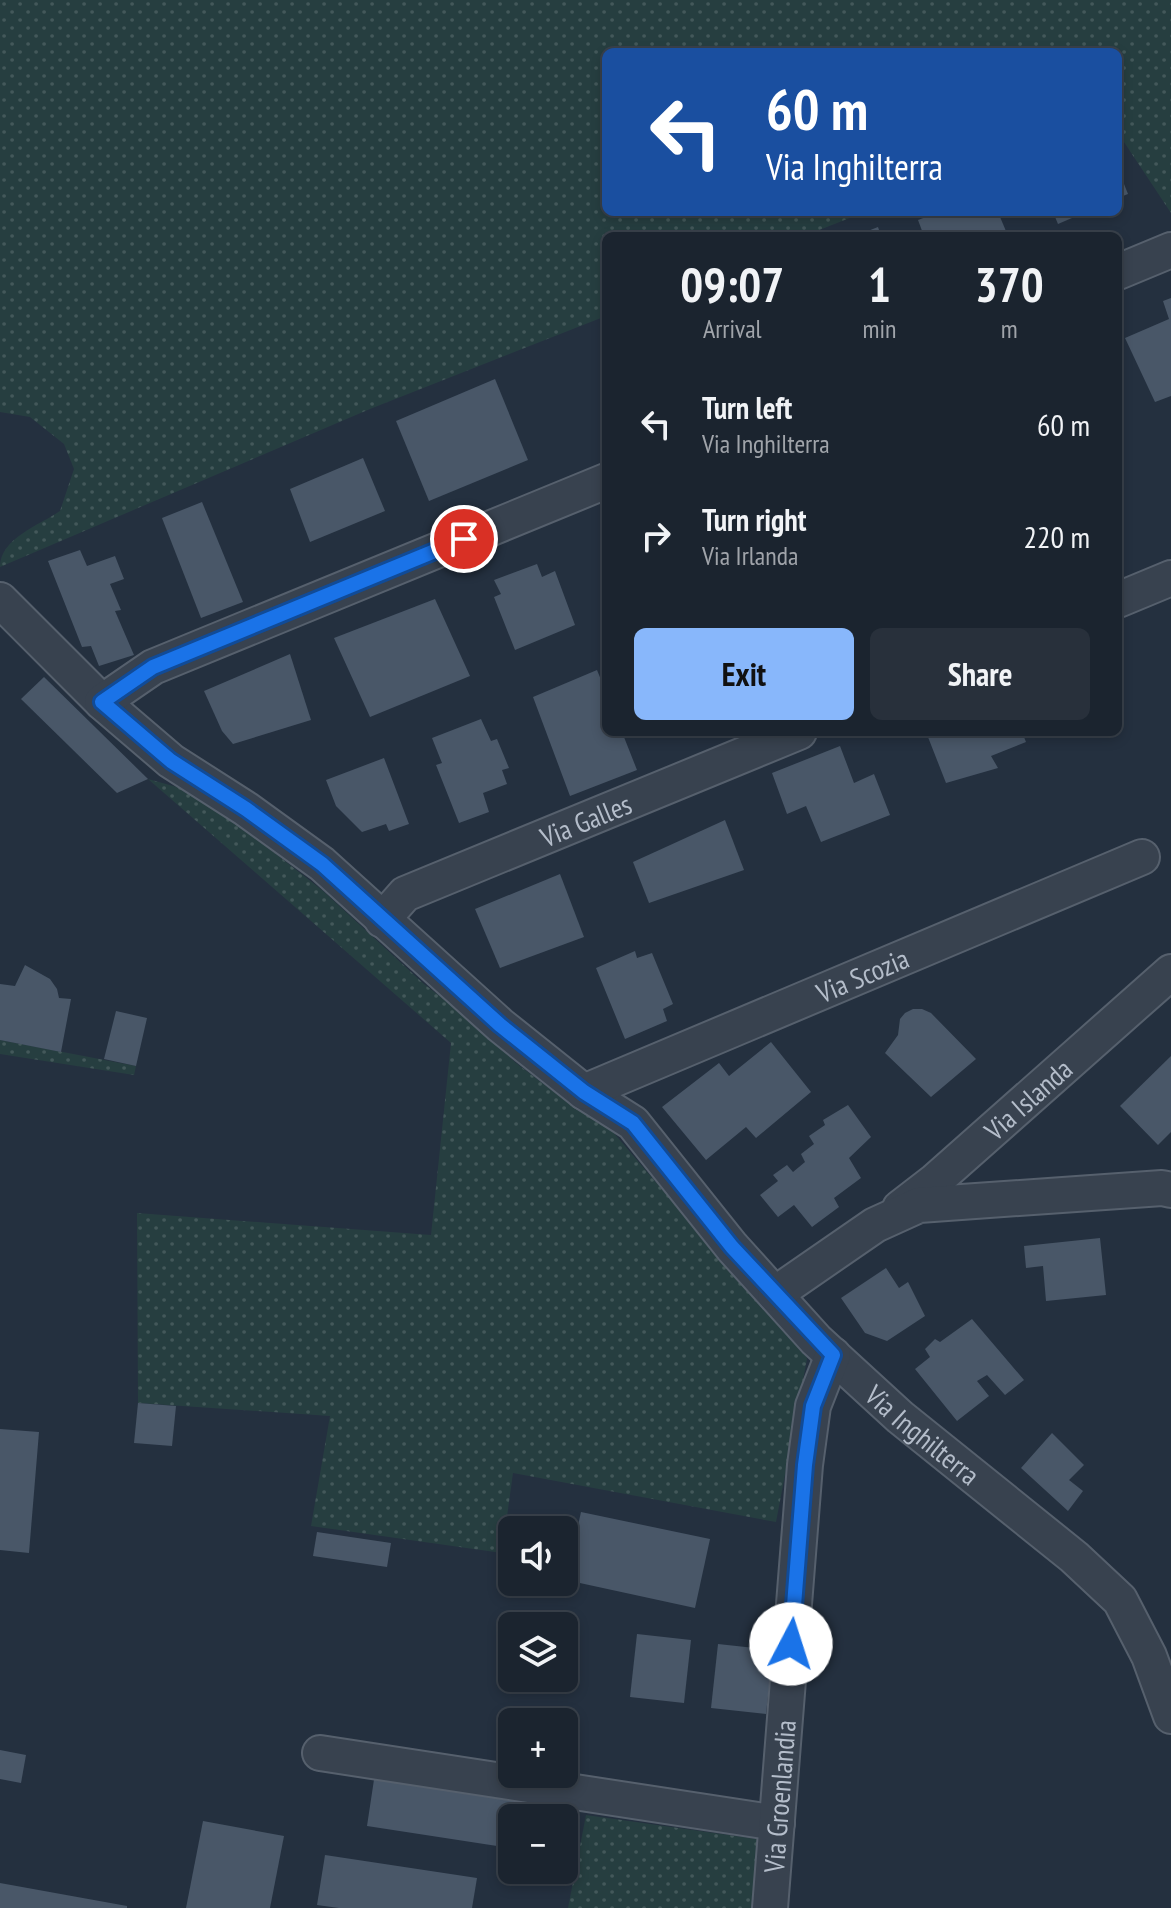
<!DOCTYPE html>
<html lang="en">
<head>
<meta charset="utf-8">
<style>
  body { margin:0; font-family:"PT Sans Narrow",sans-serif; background:#28303b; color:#f1f3f6; height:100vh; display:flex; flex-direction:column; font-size:30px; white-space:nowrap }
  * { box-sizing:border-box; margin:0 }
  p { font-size:26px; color:#a0a4aa }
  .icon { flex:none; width:44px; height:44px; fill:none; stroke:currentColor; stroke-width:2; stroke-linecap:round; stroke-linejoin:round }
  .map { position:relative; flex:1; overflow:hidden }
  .panel { position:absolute; left:602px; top:232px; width:520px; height:504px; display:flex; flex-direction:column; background:#1b242f; border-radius:12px; box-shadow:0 4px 12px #0003,0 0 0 2px #39414b }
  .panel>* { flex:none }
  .top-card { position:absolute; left:602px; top:48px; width:520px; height:168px; border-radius:12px; box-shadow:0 4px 12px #0003,0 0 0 2px #39414b; background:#1a4fa0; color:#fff; overflow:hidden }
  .buttons { position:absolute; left:498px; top:1516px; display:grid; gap:16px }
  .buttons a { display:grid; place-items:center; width:80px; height:80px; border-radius:12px; background:#1b242f; box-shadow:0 4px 12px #0003,0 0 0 2px #39414b; font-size:40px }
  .pin { position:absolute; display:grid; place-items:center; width:68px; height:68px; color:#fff; margin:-34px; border:4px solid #fff; border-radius:50%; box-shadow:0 2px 8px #0007 }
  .me { position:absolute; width:88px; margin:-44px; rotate:5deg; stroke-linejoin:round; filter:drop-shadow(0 0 6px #0008) }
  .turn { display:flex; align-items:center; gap:28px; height:168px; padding:0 32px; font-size:36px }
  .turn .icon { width:104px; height:104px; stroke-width:2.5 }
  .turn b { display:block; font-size:56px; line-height:68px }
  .eta { display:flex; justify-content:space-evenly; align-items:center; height:136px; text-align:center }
  .eta b { font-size:48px; font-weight:700; line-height:56px }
  .action { display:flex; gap:16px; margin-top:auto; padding:16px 32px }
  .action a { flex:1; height:92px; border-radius:12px; background:#88b7fb; color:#111; font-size:32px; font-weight:700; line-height:92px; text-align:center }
  .action a+a { background:#28303b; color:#f1f3f6 }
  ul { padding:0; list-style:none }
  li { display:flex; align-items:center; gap:24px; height:112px; padding:0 32px }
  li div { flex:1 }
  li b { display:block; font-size:30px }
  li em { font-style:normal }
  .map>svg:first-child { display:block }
</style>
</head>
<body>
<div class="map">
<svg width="1171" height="1908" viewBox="0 0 1171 1908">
  <defs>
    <pattern id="grass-dots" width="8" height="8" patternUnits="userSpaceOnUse" patternTransform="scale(2)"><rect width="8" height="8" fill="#263e40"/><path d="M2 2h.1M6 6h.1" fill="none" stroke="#43585a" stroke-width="1.8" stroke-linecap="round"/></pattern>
  </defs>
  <rect width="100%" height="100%" fill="#24303f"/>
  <g fill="url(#grass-dots)">
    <path d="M0,0h1171v213l-53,-80v-81h-512v160h259l-61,24h-198v80l-236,93 -370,158c0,-29 40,-42 60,-56l14,-42 -10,-25 -34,-27 -30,-5z"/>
    <polygon points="148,779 184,789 249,833 322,890 424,984 467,1017 516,1063 554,1092 585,1110 613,1132 713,1249 802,1341 807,1359 776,1522 513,1473 502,1553 311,1526 330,1416 138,1403 137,1213 431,1235 451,1043"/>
    <polygon points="0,1040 136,1066 134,1075 0,1054"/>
    <polygon points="586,1815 764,1840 757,1908 568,1908"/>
  </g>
  <g fill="#495768">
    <polygon points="1118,169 1128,194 1118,198"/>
    <polygon points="939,212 998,212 1008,236 924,236 918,220"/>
    <polygon points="1053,212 1086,212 1058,224"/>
    <polygon points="878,227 881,236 855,236"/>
    <polygon points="1171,298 1171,396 1155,402 1125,338 1169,319 1163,301"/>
    <polygon points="495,379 528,460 429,501 396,421"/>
    <polygon points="363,458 385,511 310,542 290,489"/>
    <polygon points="202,502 243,602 201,618 162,518"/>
    <polygon points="80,550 87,566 115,556 124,579 110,584 121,610 115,611 134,655 99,666 91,646 82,647 48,561"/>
    <polygon points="537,564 542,577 555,571 575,625 515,650 494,597 501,594 494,580"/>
    <polygon points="435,599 470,676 370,717 334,638"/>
    <polygon points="290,654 311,720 233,744 222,731 204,691"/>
    <polygon points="597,670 606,692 606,732 622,732 637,770 570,796 533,697"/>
    <polygon points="44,677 148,779 117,793 21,699"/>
    <polygon points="481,719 491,741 497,739 509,768 502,770 507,784 483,793 489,812 459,823 436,765 442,763 432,738"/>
    <polygon points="926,732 1022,732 1026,742 991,756 998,768 946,783"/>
    <polygon points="840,746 854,783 874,774 890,815 821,842 806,806 787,814 772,773"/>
    <polygon points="384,758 409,824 389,831 386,824 362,832 336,806 326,780"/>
    <polygon points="725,820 744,870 649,903 633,862"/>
    <polygon points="560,874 584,937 500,968 475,909"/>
    <polygon points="635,951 637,958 652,953 673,1004 663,1009 667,1021 625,1039 596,968"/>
    <polygon points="25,965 50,979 57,989 59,998 71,999 61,1052 0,1040 0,984 15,986"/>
    <polygon points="913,1009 922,1009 931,1013 976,1059 931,1097 885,1053 898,1035 900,1019 905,1013"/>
    <polygon points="116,1011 147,1018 136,1066 104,1059"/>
    <polygon points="771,1042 811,1092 756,1138 746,1127 706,1160 662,1107 719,1063 729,1076"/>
    <polygon points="1171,1056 1171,1132 1158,1145 1120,1106"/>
    <polygon points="848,1105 871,1137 849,1158 861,1178 834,1198 839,1207 812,1227 794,1205 778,1217 760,1195 778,1181 773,1175 787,1165 793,1172 805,1162 801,1154 814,1144 809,1136 825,1125 823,1120"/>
    <polygon points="1100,1238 1106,1295 1046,1301 1043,1266 1026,1268 1024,1246"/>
    <polygon points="886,1268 899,1288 908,1282 925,1316 887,1341 865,1333 841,1298"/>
    <polygon points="972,1319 1024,1380 1005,1395 987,1375 977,1381 989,1396 957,1421 915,1369 930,1357 925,1349 935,1339 940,1342"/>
    <polygon points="138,1403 176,1406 172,1446 134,1443"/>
    <polygon points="0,1429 39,1432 29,1553 0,1550"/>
    <polygon points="1052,1433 1084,1465 1069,1480 1083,1491 1068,1511 1021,1468"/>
    <polygon points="581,1512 710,1539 695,1608 566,1580"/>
    <polygon points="317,1532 391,1543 387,1567 313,1556"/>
    <polygon points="637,1634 691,1640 684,1703 630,1697"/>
    <polygon points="718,1644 773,1650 766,1714 711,1708"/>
    <polygon points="0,1750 26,1755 21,1783 0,1779"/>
    <polygon points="375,1773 518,1795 515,1818 512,1818 510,1848 367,1826"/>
    <polygon points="203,1821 284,1836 270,1908 186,1908"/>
    <polygon points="325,1855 477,1878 472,1908 339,1908 317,1905"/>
    <polygon points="0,1883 127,1906 127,1908 0,1908"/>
  </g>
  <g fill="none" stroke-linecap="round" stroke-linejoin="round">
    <g stroke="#56606d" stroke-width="38">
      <g id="minor">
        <polyline points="1118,272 1171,250"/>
        <path id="s1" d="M0,600l102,102 69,59 75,48 76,55 178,161 84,67 49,31 99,124 84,93 84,77 174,140 46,43 29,56 22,60"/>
        <polyline points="1118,600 1171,578"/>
        <polyline points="102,702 153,667 606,481"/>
        <path id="s2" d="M382,920l23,-26 394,-162"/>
        <path id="s3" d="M584,1092l558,-235"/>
        <path id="s4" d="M900,1208l35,-27 236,-209"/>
        <polyline points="775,1294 875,1225 919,1205 1162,1188 1171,1190"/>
        <polyline points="320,1753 777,1823"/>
        <path id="s5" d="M770,1908l35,-443 8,-59 20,-51"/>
      </g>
    </g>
    <use href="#minor" stroke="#38424f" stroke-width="34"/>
  </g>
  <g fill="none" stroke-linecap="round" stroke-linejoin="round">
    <g stroke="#114b97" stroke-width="20">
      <polyline id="route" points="464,539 153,667 102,702 171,761 246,809 322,864 500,1025 584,1092 633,1123 732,1247 833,1355 813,1406 805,1465 791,1644"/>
    </g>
    <use href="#route" stroke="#1a73e8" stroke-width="14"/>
  </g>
  <g text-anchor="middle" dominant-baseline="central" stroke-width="7" stroke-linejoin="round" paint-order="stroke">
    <g font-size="28" fill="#b4bdca" stroke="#1d2734">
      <text stroke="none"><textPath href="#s2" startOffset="230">Via Galles</textPath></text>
      <text stroke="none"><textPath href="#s3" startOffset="302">Via Scozia</textPath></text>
      <text stroke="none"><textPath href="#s4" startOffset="168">Via Islanda</textPath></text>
      <text stroke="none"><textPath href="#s1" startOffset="1250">Via Inghilterra</textPath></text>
      <text stroke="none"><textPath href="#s5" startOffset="112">Via Groenlandia</textPath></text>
    </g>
  </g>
</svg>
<div class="buttons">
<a><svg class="icon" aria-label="sound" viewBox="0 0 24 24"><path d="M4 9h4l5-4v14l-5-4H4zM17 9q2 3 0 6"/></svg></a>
<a><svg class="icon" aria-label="layers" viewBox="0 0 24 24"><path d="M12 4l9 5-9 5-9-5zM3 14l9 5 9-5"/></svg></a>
<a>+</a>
<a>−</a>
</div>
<div class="pin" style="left:464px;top:539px;background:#d93025"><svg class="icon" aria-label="arrive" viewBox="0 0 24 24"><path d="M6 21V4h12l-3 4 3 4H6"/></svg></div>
<svg class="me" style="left:791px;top:1644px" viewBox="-20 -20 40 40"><circle r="19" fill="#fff"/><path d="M0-13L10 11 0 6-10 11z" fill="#1a73e8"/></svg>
<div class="top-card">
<div class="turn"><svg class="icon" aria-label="left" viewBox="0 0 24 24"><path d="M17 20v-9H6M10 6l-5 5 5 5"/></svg><div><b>60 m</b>Via Inghilterra</div></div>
</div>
<section class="panel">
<div class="eta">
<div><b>09:07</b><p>Arrival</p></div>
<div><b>1</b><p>min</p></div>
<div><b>370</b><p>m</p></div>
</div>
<ul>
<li><svg class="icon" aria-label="left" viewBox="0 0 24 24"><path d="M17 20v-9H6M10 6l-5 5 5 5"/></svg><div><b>Turn left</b><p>Via Inghilterra</p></div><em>60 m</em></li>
<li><svg class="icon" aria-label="right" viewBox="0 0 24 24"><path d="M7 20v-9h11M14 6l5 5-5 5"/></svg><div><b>Turn right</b><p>Via Irlanda</p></div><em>220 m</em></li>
</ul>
<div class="action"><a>Exit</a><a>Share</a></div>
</section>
</div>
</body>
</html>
